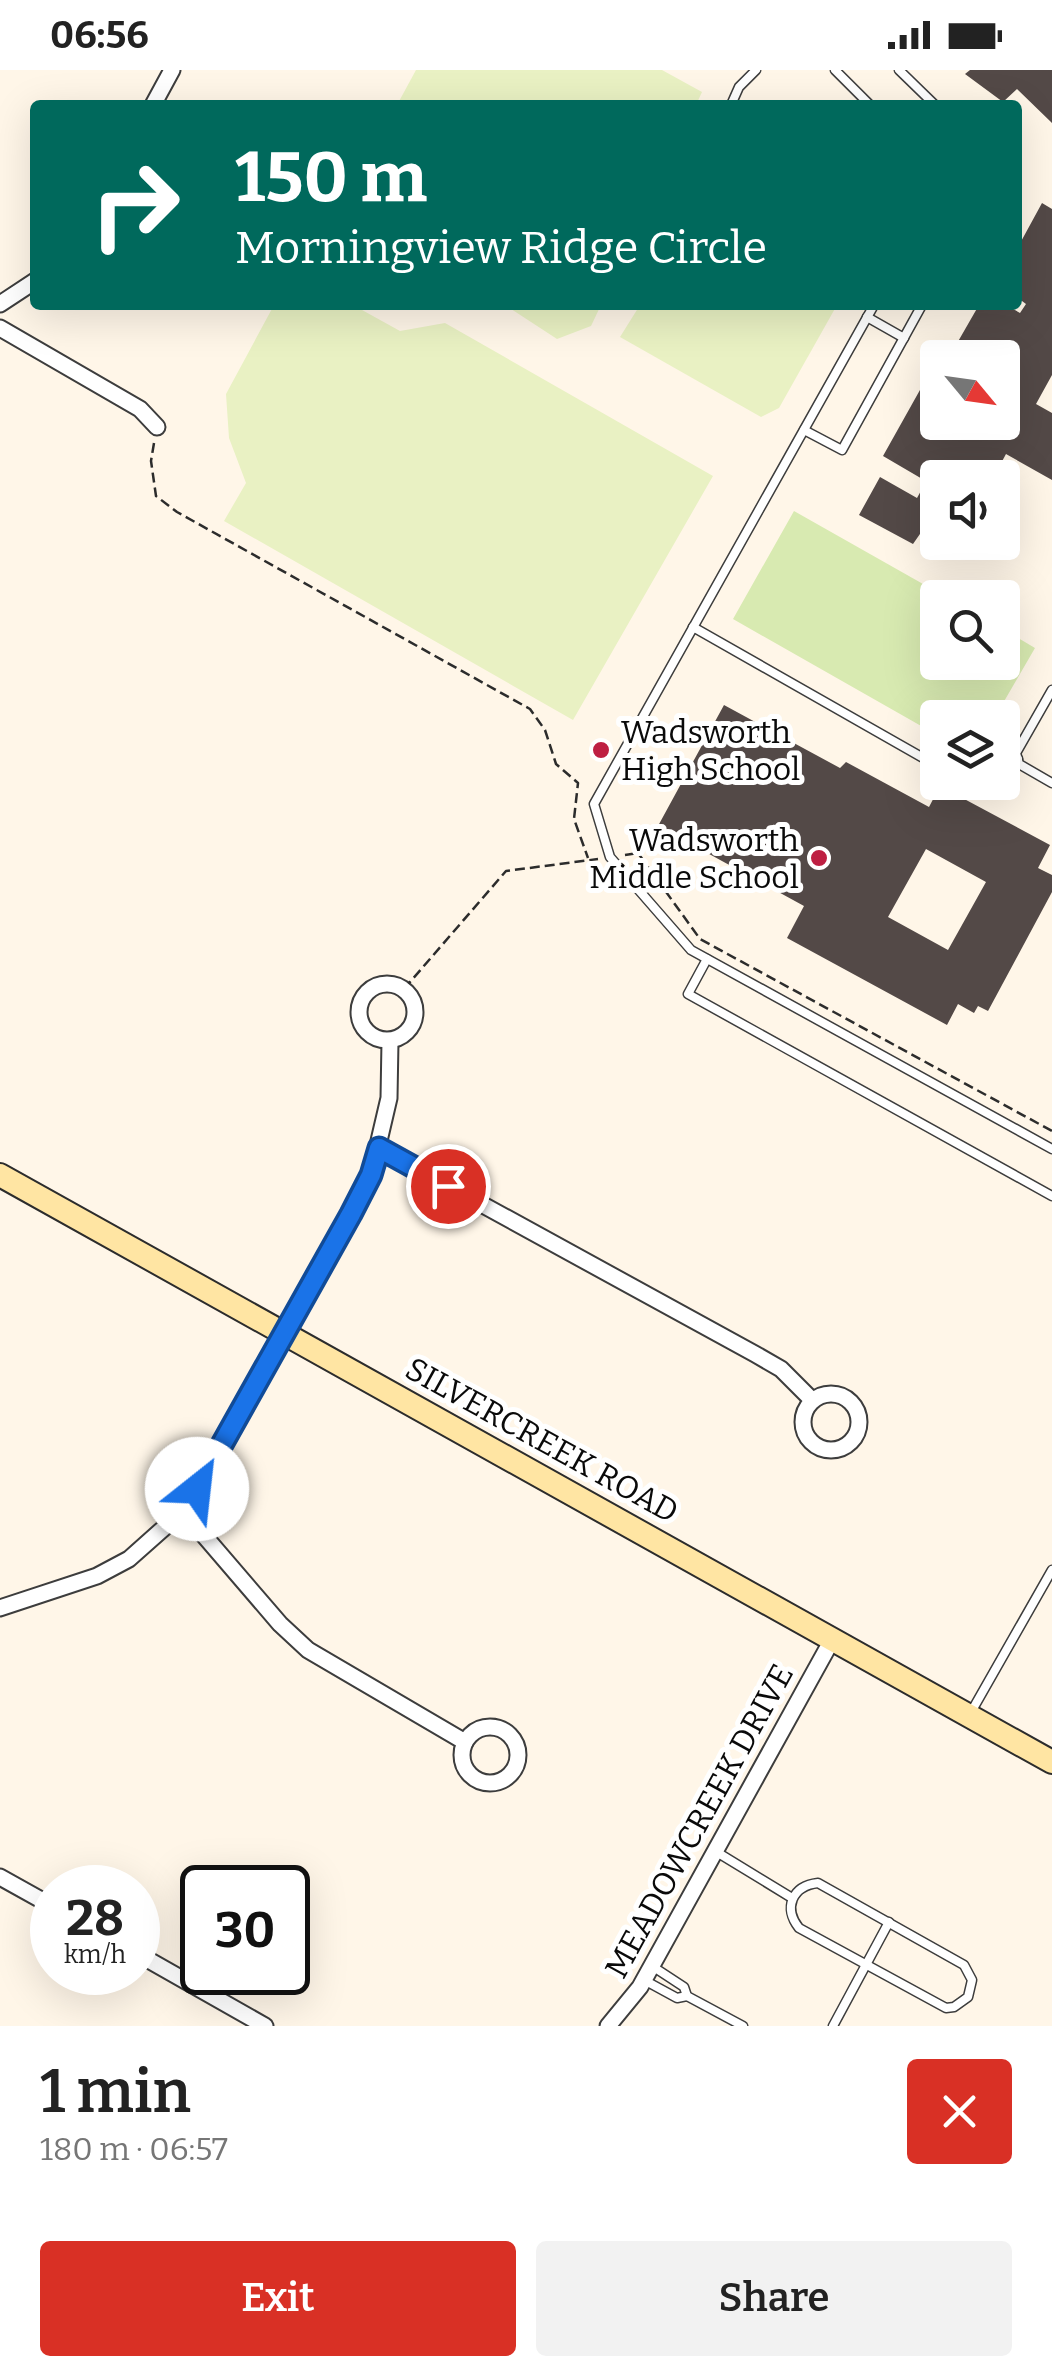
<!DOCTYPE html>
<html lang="en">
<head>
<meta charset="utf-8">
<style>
  body { margin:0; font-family:Bitter,serif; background:#f2f2f2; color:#222; height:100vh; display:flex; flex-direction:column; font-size:38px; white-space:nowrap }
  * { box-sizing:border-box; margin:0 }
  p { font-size:32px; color:#767676 }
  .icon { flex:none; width:55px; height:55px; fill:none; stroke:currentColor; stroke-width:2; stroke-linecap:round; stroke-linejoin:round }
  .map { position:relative; height:1956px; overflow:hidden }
  .sheet { display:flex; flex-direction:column; background:#fff; flex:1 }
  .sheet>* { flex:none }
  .top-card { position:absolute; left:30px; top:30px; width:992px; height:210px; border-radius:10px; box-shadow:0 10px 40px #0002; background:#00695c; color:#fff; overflow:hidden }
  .needle { width:65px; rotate:119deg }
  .fabs { position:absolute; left:920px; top:270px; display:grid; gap:20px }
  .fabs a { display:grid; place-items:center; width:100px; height:100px; border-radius:10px; background:#fff; box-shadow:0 10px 40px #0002; font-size:50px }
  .speed { position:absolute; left:30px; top:1795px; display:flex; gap:20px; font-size:50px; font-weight:700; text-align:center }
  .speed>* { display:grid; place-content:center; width:130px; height:130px; border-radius:50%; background:#fff; box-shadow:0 10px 40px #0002; line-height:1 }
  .speed small { font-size:25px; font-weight:400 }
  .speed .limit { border:5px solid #111; border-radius:15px; background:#fff; color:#111 }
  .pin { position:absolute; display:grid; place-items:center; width:85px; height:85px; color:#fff; margin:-42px; border:5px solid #fff; border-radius:50%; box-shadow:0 2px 10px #0007 }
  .me { position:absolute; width:110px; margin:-55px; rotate:29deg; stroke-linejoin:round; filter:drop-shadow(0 0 8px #0008) }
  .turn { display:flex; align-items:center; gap:35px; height:210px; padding:0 40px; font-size:45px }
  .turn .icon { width:130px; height:130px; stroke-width:2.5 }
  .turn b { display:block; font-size:70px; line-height:85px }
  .round { display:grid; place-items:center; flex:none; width:105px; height:105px; border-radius:10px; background:#f2f2f2 }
  .headline { display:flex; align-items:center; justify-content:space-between; height:170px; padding:0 40px }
  h1 { font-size:60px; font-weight:600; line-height:75px }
  .action { display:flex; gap:20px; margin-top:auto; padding:20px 40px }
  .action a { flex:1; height:115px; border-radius:10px; background:#d93025; color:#fff; font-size:40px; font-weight:600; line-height:115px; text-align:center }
  .action a+a { background:#f2f2f2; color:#222 }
  .status { display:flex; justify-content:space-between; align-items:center; height:70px; padding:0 50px; background:#fff; direction:ltr }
  .status svg { height:28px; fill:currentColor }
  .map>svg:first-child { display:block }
</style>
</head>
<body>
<div class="status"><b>06:56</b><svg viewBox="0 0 49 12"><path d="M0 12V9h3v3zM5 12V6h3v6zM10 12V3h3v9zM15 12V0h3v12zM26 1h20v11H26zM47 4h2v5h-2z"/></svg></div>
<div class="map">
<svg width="1052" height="1956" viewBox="0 0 1052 1956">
  <rect width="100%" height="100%" fill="#fff6e8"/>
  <polygon fill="#d8eab1" points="794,441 946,527 938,528 938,592 1002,592 1003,559 1035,578 995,647 938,648 937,665 733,549"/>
  <g fill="#e9f1c3">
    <polygon points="416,0 662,0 702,22 696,35 397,35"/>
    <polygon points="274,235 353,235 400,261 445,253 713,406 573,650 224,451 246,413 229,368 226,324"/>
    <polygon points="505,235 601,235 591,256 557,269"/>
    <polygon points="640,235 837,235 779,338 761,347 620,267"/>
  </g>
  <g fill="#534947" fill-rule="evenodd">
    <polygon points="970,0 1052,0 1052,53 1017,19 1003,32 965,4"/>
    <polygon points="1042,133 1052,139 1052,305 1036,334 1052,343 1052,410 1006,384 993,408 938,408 938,456 929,451 913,474 859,445 880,407 917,428 922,419 924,410 883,386 925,311 938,318 938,352 1002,352 1002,288 944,288 951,273 956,275 979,235 1006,235 1020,243 1026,234 1018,228 1018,177"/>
    <path d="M724,635l116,63 6,-6 83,45 11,-21 110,59 -12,23 14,7v17l-64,119 -10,-5 -4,7 -16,-9 -11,21 -160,-87 17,-32 -146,-80zM926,779l60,33 -38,68 -60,-33z"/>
  </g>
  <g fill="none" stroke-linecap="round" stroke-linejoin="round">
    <g stroke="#3d3d3d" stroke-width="11">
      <g id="lane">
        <polyline points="835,0 870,35"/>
        <polyline points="899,0 935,35"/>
        <polyline points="731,35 739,17 756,0"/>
        <polyline points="874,235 594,734 610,787 691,880 1052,1079"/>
        <polyline points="867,247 904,268"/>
        <polyline points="804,360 842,380 922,235"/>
        <polyline points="693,557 925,689 938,693"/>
        <polyline points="1052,620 1016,683 1019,694 1052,713"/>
        <polyline points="1002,689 1018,689"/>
        <polyline points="707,889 688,924 1052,1126"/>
        <polyline points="970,1644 1052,1500"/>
        <polyline points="715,1781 792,1828"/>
        <path d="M818,1813l146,82 8,15 -4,17 -14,10 -8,1 -147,-80c-16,-20 -7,-42 19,-45z"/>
        <polyline points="652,1896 684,1917 687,1926 743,1956"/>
        <polyline points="644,1910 677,1928 687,1926"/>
        <polyline points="833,1956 889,1852"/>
      </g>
    </g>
    <g stroke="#3d3d3d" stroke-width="19">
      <g id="street">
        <polyline points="153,35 172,0"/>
        <polyline points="0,234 35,211"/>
        <polyline points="0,258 140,339 157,357"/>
        <circle cx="387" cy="942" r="28"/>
        <polyline points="379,1078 755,1284 781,1299 812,1330"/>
        <circle cx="831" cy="1352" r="28"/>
        <polyline points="183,1441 280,1554 308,1580 465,1672"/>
        <polyline points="0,1538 97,1506 129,1489 183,1441 371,1105 389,1028 390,971"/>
        <circle cx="490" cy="1685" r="28"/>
        <polyline points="0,1807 52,1836"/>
        <polyline points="138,1884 265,1956"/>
        <polyline points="608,1956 640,1917 832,1570"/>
      </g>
    </g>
    <g stroke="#2c2c2c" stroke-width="26">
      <polyline id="secondary" points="0,1105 1052,1692"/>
    </g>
    <g stroke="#2c2c2c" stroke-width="2.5" stroke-dasharray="10 5" stroke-linecap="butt">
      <polyline points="154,373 151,391 156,426 177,442 530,639 545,660 556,694 578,713 574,749 588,788"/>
      <polyline points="625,785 638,783 700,869 1052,1061"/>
      <polyline points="404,919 506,801 598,789"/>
    </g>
    <use href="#lane" stroke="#fff" stroke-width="8"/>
    <use href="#street" stroke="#fff" stroke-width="15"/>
    <use href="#secondary" stroke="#ffe5a3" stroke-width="22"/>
  </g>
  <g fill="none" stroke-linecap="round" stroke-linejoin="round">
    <g stroke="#114b97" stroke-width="25">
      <polyline id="route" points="197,1419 351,1144 371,1105 379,1078 448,1116"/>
    </g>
    <use href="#route" stroke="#1a73e8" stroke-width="18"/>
  </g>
  <g fill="#be1f42" stroke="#fff" stroke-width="4">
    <circle cx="601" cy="680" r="10"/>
    <circle cx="819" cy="788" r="10"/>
  </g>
  <g text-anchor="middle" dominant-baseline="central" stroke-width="10" stroke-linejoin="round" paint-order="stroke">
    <g font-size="32" fill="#0a0a0a" stroke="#fff" text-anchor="start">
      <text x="621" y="662">Wadsworth<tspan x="621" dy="37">High School</tspan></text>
      <text x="799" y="770" text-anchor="end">Wadsworth<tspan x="799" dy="37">Middle School</tspan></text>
    </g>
    <g font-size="32" fill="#0a0a0a" stroke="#fff">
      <text transform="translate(542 1370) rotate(29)">SILVERCREEK ROAD</text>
      <text transform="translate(699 1751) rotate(-61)">MEADOWCREEK DRIVE</text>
    </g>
  </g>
</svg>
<div class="fabs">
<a><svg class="needle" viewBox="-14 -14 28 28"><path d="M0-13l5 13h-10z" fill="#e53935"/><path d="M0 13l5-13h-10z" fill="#767676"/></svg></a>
<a><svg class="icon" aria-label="sound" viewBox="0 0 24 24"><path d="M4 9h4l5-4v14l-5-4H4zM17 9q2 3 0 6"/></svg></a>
<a><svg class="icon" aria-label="search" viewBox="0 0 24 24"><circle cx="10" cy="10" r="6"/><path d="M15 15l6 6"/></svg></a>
<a><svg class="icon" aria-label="layers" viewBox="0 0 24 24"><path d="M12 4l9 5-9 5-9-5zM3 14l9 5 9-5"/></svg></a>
</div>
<div class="speed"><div>28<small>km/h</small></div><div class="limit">30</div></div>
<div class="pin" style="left:448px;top:1116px;background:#d93025"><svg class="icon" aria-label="arrive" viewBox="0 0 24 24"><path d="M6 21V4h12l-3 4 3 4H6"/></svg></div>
<svg class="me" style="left:197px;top:1419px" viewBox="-20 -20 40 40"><circle r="19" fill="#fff"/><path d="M0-13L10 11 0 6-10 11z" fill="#1a73e8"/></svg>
<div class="top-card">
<div class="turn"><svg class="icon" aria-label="right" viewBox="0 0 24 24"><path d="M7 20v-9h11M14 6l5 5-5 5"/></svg><div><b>150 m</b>Morningview Ridge Circle</div></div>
</div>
</div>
<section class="sheet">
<div class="headline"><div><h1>1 min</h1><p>180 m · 06:57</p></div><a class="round" style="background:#d93025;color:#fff"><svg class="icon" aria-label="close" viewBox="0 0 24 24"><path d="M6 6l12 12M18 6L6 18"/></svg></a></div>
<div class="action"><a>Exit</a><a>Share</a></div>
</section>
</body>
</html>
